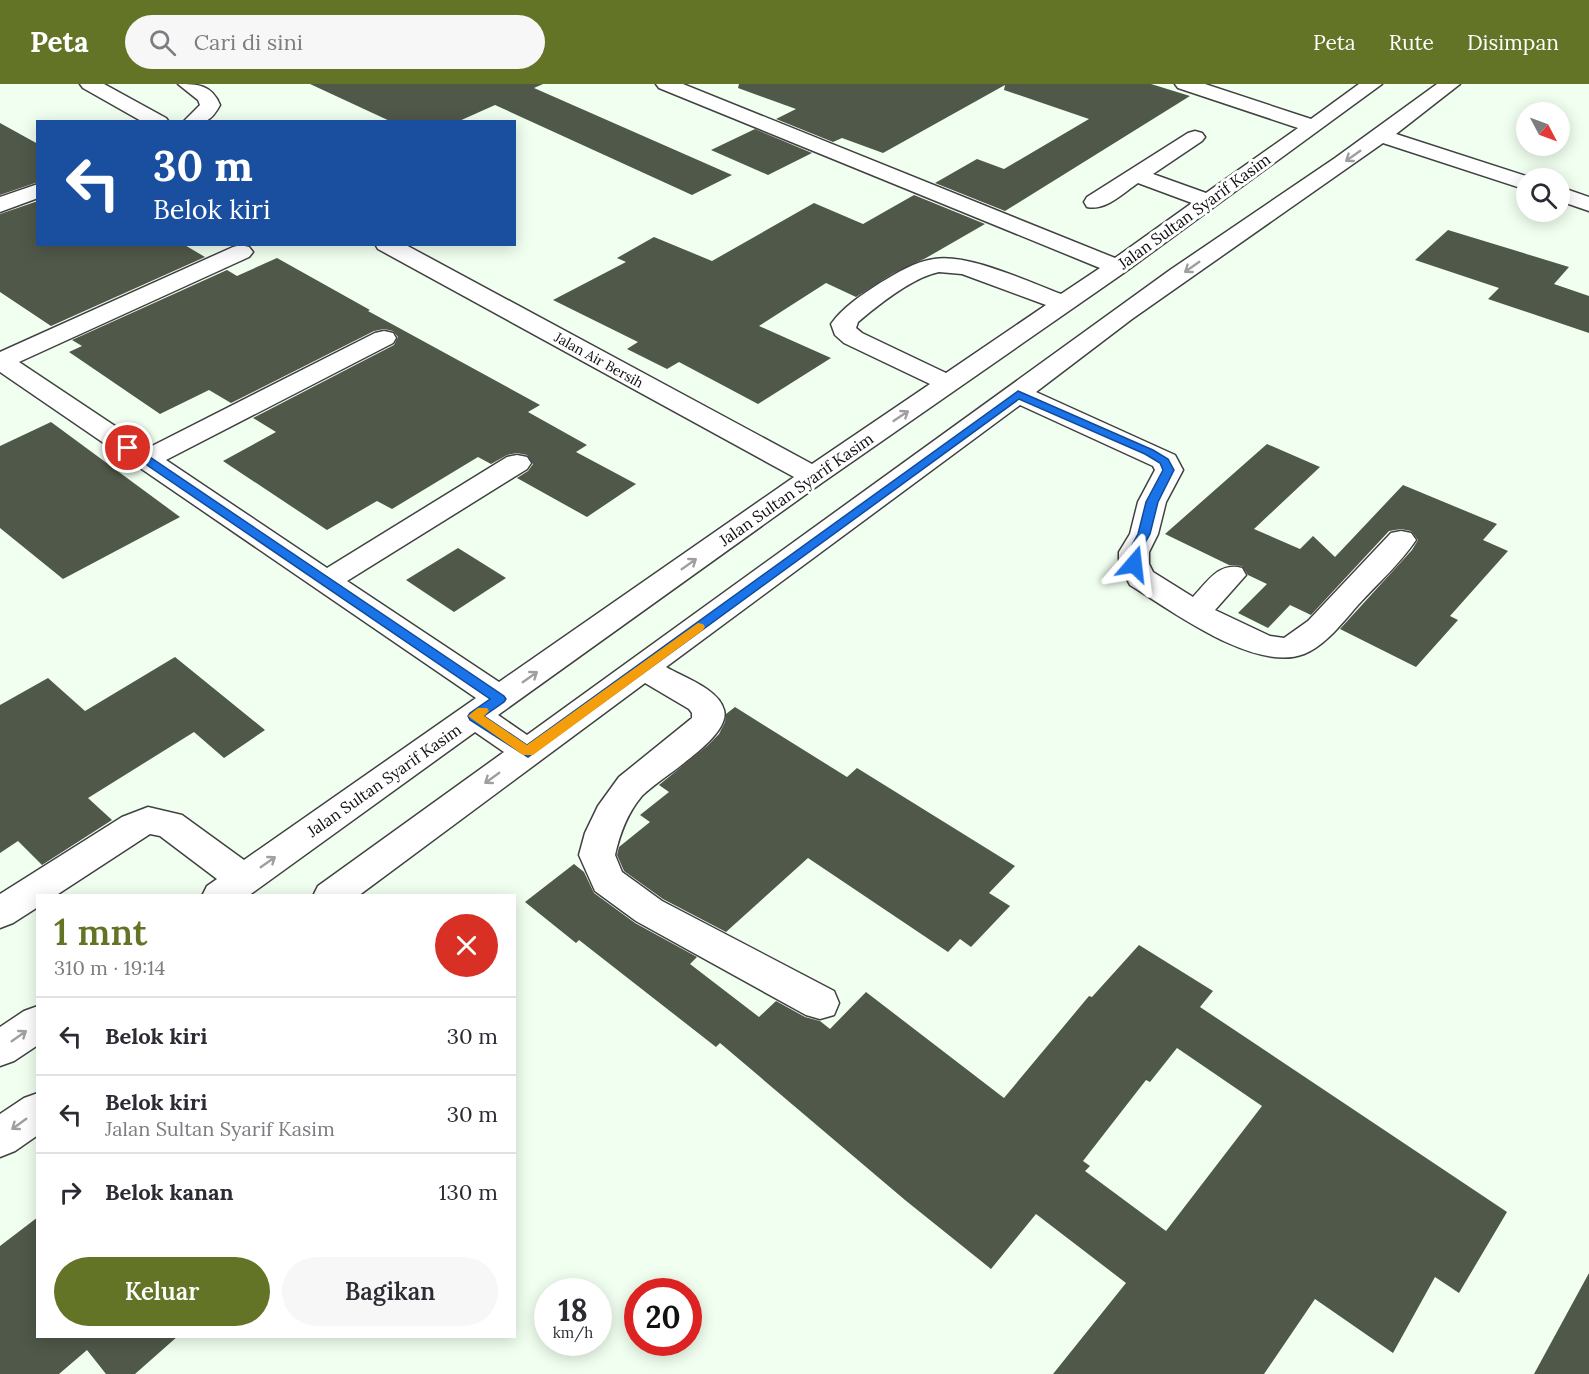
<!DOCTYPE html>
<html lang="id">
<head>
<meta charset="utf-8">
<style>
  body { margin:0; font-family:Lora,serif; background:#f7f7f7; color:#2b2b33; height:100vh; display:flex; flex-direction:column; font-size:22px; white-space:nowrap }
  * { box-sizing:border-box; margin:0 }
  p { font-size:20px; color:#7c7c81 }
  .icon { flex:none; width:33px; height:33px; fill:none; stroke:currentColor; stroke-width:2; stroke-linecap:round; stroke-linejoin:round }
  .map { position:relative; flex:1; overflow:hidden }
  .side { position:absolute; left:36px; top:810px; width:480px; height:444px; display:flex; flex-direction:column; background:#fff; border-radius:0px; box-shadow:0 3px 15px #0003 }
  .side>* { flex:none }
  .hud { position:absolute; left:36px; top:36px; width:480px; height:126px; border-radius:0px; box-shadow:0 3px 15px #0003; background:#1a4fa0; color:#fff; overflow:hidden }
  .needle { width:39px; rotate:131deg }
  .buttons { position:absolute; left:1516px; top:18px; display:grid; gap:12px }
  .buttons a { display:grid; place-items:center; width:54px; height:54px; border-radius:50%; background:#fff; box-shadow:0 3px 15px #0003; font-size:30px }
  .speed { position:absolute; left:534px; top:1194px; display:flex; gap:12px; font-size:30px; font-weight:700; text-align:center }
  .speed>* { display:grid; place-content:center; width:78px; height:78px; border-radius:50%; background:#fff; box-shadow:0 3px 15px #0003; line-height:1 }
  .speed small { font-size:15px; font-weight:400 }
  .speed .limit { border:9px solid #d22; background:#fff; color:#111 }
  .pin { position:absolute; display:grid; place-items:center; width:51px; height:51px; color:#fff; margin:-26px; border:3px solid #fff; border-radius:50%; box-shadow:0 2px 6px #0007 }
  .me { position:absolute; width:66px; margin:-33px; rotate:17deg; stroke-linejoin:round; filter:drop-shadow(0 0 4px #0008) }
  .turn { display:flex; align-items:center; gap:21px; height:126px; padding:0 18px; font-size:27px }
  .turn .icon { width:78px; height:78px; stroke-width:2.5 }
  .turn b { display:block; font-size:42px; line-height:51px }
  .round { display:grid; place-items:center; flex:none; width:63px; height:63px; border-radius:32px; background:#f7f7f7 }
  .overview { display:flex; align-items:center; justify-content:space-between; height:102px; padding:0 18px }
  h1 { font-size:36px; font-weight:600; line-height:45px; color:#647426 }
  .cta { display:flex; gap:12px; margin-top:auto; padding:12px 18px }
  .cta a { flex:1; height:69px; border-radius:36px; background:#647426; color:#fff; font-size:24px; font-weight:600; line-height:69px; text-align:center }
  .cta a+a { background:#f7f7f7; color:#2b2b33 }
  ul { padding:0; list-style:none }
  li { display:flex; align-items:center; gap:18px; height:78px; padding:0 18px; border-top:2px solid #e1e1e2 }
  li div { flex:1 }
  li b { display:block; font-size:22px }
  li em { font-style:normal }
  header { display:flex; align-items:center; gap:36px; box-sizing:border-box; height:84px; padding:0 30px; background:#647426; color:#fff }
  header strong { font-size:28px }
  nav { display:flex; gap:33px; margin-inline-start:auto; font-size:21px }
  .search { width:420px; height:54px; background:#f7f7f7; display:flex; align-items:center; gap:15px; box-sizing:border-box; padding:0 21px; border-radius:33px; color:#7c7c81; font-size:22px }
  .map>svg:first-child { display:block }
</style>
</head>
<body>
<header>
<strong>Peta</strong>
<div class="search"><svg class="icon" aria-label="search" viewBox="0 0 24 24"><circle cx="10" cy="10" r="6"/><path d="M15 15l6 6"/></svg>Cari di sini</div>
<nav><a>Peta</a><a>Rute</a><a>Disimpan</a></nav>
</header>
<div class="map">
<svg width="1589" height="1290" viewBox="0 0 1589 1290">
  <rect width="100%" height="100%" fill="#f0fff0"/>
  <g fill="#4f5849" fill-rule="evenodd">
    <polygon points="310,0 543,0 534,4 732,91 692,111 495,21 457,38 392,38"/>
    <polygon points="739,0 1151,0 1190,12 1005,127 935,99 977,75 1004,85 1089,35 1004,6 1005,1 883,69 842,54 833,58 776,35 796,25 738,4"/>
    <polygon points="0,39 38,60 38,98 0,111"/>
    <polygon points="755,45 812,69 768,91 711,66"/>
    <polygon points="914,111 985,140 926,174 892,190 856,213 826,199 759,242 831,274 758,320 679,278 667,285 627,265 638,258 553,216 626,178 617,174 654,153 712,177 814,119 863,140"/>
    <polygon points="38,117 38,160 183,160 205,173 51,242 0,208 0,130"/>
    <polygon points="1448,146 1569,183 1554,200 1589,212 1589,249 1488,215 1499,204 1415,176"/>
    <polygon points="277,174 370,226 368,227 540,321 528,328 587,361 576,368 636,400 587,433 517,394 528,387 533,380 527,371 517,369 507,371 491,380 478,373 392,425 377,417 327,446 223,377 276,348 253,334 394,261 398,253 393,247 384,245 374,247 231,319 209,306 160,330 69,268 82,262 72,256 227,186 237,192"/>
    <polygon points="51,338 180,433 63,495 0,444 0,362"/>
    <polygon points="1267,360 1320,383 1254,445 1300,465 1313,452 1335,473 1403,401 1497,440 1483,456 1508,467 1450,532 1458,536 1416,583 1340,545 1412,466 1418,456 1411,447 1401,445 1389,447 1311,531 1290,521 1268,544 1238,529 1267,500 1248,491 1242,482 1229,481 1165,450"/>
    <polygon points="458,464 506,494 454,528 406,496"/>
    <polygon points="175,573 265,646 224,674 194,648 88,714 112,736 42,781 18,757 0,769 0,621 48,594 85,627"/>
    <polygon points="735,623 847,693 857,684 1015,782 989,809 1010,822 971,863 960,855 948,868 808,774 726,848 663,815 624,787 617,771 619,763 650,738 640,731 669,708 659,701 707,662 719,650 725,638 726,630"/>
    <path d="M574,780l10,8 10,21 41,30 62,34 -7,7 69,53 17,-16 29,16 15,4 10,8 36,-37 138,106 85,-102 3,1 47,-52 74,46 -13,16 307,205 -48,81 -24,-16 -42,76 -78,-54 -51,75h-211l73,-91 -90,-69 -45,55 -86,-69 -185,-157 -4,4 -137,-107 -3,3 -51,-41zM1177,964l85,58 -96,125 -81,-60 5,-5 -7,-5 63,-81 4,2z"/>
    <polygon points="38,1133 38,1252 178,1252 135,1290 106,1290 87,1266 59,1290 0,1290 0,1162"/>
    <polygon points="1589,1189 1589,1290 1534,1290"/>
  </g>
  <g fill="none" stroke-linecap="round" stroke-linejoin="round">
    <g stroke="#414141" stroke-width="3">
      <g id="minor">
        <polygon points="80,0 104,0 166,34 169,38 143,38 83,4"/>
        <path d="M178,0c20,0 34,1 42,21 -11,20 -16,17 -37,17l17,-17 -2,-5z"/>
        <path d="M656,0h27l432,174 77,-55 -54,-20c-15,10 -32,28 -51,24l-3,-5 3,-5 101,-64 7,-2 7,2 3,4 -3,4 -49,33 53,19 92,-65 -120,-40 -3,-4h30l106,35 48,-35h23l-257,188 -302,210 -325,233 29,20 643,-465 165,-112 102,-74h23l-64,50 136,44h-5v12l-144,-47 -251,176 -96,73 139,63 8,15 -17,32 -8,32 -9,18v12l4,8 40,25c15,-16 26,-35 49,-29l4,7 -31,35 55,26 14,2 24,-17 83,-88 10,-2 10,2 5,7c-16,24 -39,44 -58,65 -15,17 -33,41 -54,49 -49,19 -132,-43 -174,-69l-11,-21v-12l11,-18 8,-32 17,-32 -2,-4 -133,-61 -354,262c17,10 53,22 58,43 8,28 -66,68 -83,87 -14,17 -21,36 -26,58l7,17 40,29 172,90 5,12 -5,12 -14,4 -14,-4 -170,-94 -41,-30 -16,-36 6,-22 13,-27 21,-29 73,-59v-5l-3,-4 -44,-26 -287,213h-45l5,-10 186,-134 -29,-20 -227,164h-46l5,-10 10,-7 -57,-43 -10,-2 -95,62h-17v11l-25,16 -13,5v-34l122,-77 26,-10 34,8 62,45 232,-162 -476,-326v-20l233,-105 8,-2 8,2 4,5 -4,5 -230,105 129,86 227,-115 9,-2 9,2 3,5 -3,5 -227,117 161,108 180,-111 10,-2 10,2 4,6 -4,6 -180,112 152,101 295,-205 -416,-228 -3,-5h29l408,220 118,-80 -86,-41 -9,-8 -4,-11c12,-17 32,-30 49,-41 17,-10 34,-21 54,-24 34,-6 94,23 127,35l39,-26 -441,-180zM939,188l23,2 84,31 -100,68 -84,-40 -6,-5 2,-6c20,-17 55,-45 81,-50z"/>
        <polygon points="38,100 38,114 0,128 0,113"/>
        <polygon points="1560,103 1589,113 1589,127 1560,117"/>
        <polygon points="38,922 38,961 14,977 0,982 0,943 24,927"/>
        <polygon points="38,1009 38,1051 15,1067 0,1073 0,1030 24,1014"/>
      </g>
    </g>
    <use href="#minor" fill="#fff" fill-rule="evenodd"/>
  </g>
  <defs><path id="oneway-shaft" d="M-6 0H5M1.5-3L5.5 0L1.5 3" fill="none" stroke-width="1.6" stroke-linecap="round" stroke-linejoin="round" transform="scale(1.5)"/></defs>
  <g stroke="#9f9f9f">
    <use href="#oneway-shaft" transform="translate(1353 72) rotate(145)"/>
    <use href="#oneway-shaft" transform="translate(1192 183) rotate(145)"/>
    <use href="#oneway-shaft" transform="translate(901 332) rotate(-34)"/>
    <use href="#oneway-shaft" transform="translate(689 480) rotate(-35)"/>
    <use href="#oneway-shaft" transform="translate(530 593) rotate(-35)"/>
    <use href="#oneway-shaft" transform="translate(492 694) rotate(144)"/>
    <use href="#oneway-shaft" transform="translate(268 778) rotate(-35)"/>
    <use href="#oneway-shaft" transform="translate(19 952) rotate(-35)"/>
    <use href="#oneway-shaft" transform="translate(19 1040) rotate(144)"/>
  </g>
  <polygon fill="#1a73e8" stroke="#114b97" stroke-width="1.5" points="1018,307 1153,366 1168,375 1174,386 1158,418 1150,450 1140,468 1138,483 1130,483 1128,468 1138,450 1146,418 1163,386 1160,379 1145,370 1019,315 528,673 470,636 468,632 470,629 490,615 122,364 128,360 132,361 504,612 506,615 504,618 484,632 527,661"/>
  <polygon fill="#f59e0b" points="698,539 703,540 705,543 703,546 533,671 523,671 468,632 478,624 487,624 489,627 484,632 527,661"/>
  <g text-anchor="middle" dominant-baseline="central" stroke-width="6" stroke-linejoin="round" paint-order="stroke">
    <g font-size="14" fill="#0e0e0e" stroke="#fff">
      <text transform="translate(599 276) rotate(29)">Jalan Air Bersih</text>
    </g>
    <g font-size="16" fill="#0e0e0e" stroke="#fff">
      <text transform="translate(1194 127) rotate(-36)">Jalan Sultan Syarif Kasim</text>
      <text transform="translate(796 405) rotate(-35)">Jalan Sultan Syarif Kasim</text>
      <text transform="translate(384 696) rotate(-35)">Jalan Sultan Syarif Kasim</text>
    </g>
  </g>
</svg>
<div class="buttons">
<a><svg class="needle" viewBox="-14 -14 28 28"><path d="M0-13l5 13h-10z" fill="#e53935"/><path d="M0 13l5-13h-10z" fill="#7c7c81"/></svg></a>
<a><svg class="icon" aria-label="search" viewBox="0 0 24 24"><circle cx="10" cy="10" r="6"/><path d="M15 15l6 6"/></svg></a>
</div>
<div class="speed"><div>18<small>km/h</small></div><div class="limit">20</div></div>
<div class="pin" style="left:128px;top:364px;background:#d93025"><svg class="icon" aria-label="arrive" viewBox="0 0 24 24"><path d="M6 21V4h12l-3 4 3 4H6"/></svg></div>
<svg class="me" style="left:1134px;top:480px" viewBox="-20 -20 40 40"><path d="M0-17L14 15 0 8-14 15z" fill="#1a73e8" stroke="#fff" stroke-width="4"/></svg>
<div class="hud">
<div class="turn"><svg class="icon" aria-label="left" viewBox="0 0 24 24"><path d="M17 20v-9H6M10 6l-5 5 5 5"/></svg><div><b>30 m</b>Belok kiri</div></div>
</div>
<section class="side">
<div class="overview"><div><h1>1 mnt</h1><p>310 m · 19:14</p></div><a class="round" style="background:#d93025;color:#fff"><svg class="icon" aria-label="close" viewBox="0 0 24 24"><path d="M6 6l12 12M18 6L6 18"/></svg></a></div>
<ul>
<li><svg class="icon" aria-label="left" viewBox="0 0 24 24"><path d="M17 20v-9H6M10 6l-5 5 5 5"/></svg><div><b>Belok kiri</b></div><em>30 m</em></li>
<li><svg class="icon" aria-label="left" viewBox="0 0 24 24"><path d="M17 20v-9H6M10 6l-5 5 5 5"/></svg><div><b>Belok kiri</b><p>Jalan Sultan Syarif Kasim</p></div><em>30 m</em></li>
<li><svg class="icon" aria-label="right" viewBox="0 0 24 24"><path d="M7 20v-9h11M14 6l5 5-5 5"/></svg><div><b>Belok kanan</b></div><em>130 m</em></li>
</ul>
<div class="cta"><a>Keluar</a><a>Bagikan</a></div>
</section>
</div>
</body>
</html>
